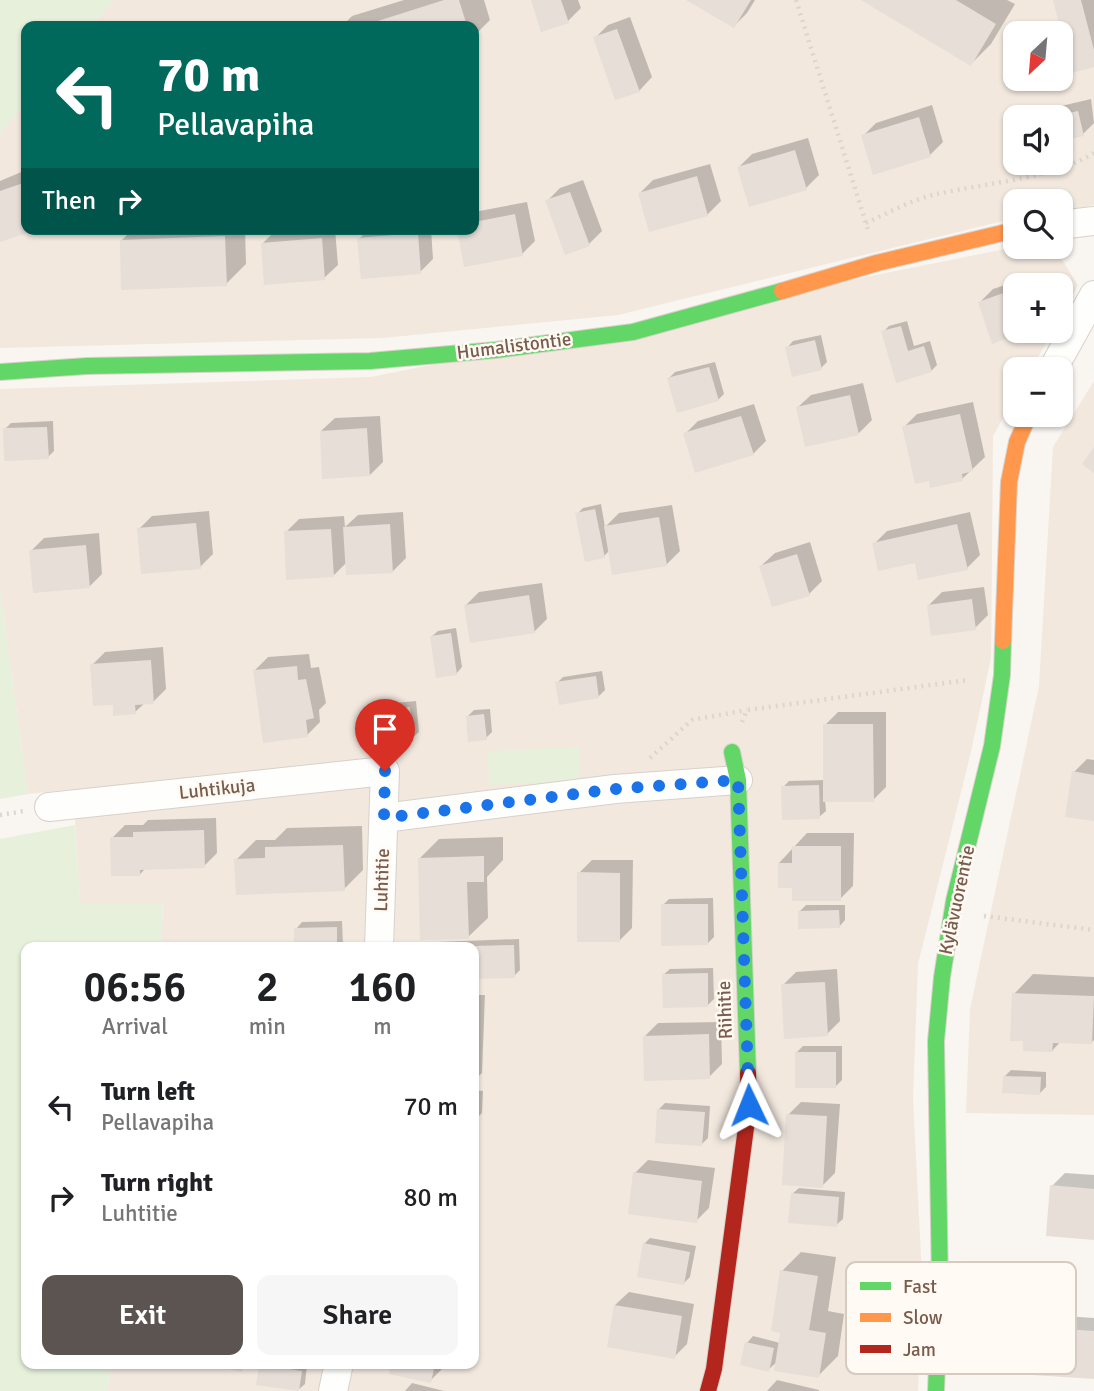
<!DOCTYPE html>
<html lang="en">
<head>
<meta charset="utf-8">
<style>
  body { margin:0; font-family:Signika,sans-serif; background:#f6f6f6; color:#202124; height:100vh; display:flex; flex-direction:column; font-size:26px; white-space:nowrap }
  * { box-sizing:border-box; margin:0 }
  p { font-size:23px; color:#757577 }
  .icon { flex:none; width:38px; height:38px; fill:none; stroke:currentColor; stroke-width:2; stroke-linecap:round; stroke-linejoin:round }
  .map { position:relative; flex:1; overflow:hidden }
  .details { position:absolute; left:21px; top:942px; width:458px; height:427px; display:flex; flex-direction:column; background:#fff; border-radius:14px; box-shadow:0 2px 5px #0004 }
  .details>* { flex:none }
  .top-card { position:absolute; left:21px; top:21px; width:458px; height:214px; border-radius:14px; box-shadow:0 2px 5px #0004; background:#00695c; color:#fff; overflow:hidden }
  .needle { width:46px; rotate:206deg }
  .fabs { position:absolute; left:1003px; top:21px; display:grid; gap:14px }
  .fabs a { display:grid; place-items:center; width:70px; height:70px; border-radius:14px; background:#fff; box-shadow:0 2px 5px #0004; font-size:35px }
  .pin { position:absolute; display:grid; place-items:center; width:60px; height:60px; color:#fff; margin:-72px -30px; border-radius:50% 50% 50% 0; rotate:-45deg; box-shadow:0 0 7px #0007 }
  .pin .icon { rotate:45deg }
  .me { position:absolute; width:77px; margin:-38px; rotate:358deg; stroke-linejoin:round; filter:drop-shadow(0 0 5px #0008) }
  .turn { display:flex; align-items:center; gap:24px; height:147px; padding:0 21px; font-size:32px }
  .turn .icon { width:91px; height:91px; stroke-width:2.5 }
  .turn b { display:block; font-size:49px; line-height:60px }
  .then { display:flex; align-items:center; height:66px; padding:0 21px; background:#0003; gap:14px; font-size:26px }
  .eta { display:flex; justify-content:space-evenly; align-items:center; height:119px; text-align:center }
  .eta b { font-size:42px; font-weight:600; line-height:49px }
  .button { display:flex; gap:14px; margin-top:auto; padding:14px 21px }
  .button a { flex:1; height:80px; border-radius:14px; background:#5c5450; color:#fff; font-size:28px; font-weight:600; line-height:80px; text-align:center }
  .button a+a { background:#f6f6f6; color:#202124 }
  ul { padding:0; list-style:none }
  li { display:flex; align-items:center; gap:21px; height:91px; padding:0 21px }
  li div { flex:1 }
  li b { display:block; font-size:26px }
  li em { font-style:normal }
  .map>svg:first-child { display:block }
</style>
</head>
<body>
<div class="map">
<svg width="1094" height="1391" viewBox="0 0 1094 1391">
  <rect width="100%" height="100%" fill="#f9f5f0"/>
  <g fill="#f2e8de" fill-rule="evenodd">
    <path d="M114,0h980v205l-33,6 -1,-10h-45v17l-397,97 -235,23 -383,10v-215l26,-31v127h448v-203h-383zM1015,33h45v46h-45zM1015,117h45v46h-45z"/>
    <polygon points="1015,247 1054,247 1078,285 1061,317 1060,285 1015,285 1015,331 1053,331 1031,369 1015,369 1015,397 993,436 991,658 970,756 918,964 913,1099 922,1276 918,1391 107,1391 112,1363 474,1363 474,947 161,947 163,903 80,903 73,789 28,794 0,590 0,389 371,377"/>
    <polygon points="1094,381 1094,1115 966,1113 970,1009 1039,686 1053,447"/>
  </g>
  <g fill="#e7f0db">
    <polygon points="0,0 114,0 91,26 26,26 26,102 0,133"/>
    <polygon points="0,590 28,794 0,799"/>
    <polygon points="579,747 580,781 489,785 488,751"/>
    <polygon points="75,825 80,903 163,903 161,947 26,947 26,1363 112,1363 107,1391 0,1391 0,839"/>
  </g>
  <g fill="#0003">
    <polygon points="404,0 484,0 490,20 474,36 474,26 342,26 352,16"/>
    <polygon points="533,0 578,0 581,8 568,21"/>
    <polygon points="689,0 755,0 747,13 734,26"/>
    <polygon points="864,0 1007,0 1015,4 991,44 971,64"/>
    <polygon points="1055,0 1094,0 1094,66"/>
    <polygon points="630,17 652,77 639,91 595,38 608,25"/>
    <polygon points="1091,99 1094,123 1083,134 1060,117 1024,117 1027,114"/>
    <polygon points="932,105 943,142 930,155 863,136 876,123"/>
    <polygon points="808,138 819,175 806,188 739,167 752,154"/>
    <polygon points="710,164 721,201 708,214 640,193 653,180"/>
    <polygon points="26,170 26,229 31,229 0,240 0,181"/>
    <polygon points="583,180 602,231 589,244 547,201 560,188"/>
    <polygon points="527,202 535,241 522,254 474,229 474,212"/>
    <polygon points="133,229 245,229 246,264 226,284 121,241"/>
    <polygon points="335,229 338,265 324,278 263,243 276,230"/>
    <polygon points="369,229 431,229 433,259 420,272 359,239"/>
    <polygon points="1032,276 1035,285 1015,285 1015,331 1024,331 994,341 980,302 993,289"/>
    <polygon points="907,321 914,346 930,341 937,365 931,371 883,332 889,326"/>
    <polygon points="821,335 827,362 821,368 787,348 793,341"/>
    <polygon points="715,362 724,394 718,400 669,378 675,372"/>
    <polygon points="863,383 872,420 859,433 797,408 811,395"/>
    <polygon points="973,402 985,457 962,479 904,427 917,414"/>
    <polygon points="754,404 766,441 753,454 685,434 698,421"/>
    <polygon points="380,416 383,462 370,475 321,431 335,418"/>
    <polygon points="53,421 54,451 48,457 5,429 11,423"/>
    <polygon points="601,504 605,527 619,513 672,505 680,551 667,564 610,550 604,556 577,514 583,508"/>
    <polygon points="209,511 213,554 200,567 139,529 152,516"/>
    <polygon points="403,512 406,558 393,571 347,562 334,575 286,532 299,519 344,516 345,527 358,515"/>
    <polygon points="970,512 980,555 967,568 916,561 874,544 887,531"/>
    <polygon points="99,533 102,574 89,587 31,551 44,538"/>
    <polygon points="810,542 822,581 809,594 761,566 775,553"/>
    <polygon points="542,583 547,619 534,632 466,605 479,592"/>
    <polygon points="984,587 988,615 975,628 929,605 942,592"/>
    <polygon points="456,628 462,667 456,674 431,637 438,631"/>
    <polygon points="163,647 166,689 153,702 145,703 135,712 114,703 92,665 105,652"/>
    <polygon points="309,654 311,668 319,667 326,703 319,710 320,722 307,735 255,670 268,657"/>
    <polygon points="602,671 605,690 599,696 557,683 563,677"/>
    <polygon points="416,701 419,732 412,738 366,711 372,705"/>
    <polygon points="490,709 492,732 486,738 467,717 474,710"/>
    <polygon points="838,712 886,712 886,787 873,800 825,800 826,811 819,817 783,787 789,781 825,780 825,725"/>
    <polygon points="1087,759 1094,760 1094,820 1074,772"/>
    <polygon points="216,818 217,853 204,866 146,868 140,874 112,838 125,825 143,825 148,820"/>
    <polygon points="362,826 363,870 344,889 236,860 256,840 275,840 287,828"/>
    <polygon points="807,833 854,833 853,886 840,899 794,886 779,863"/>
    <polygon points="503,837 503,860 487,877 488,918 468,937 419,859 439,839"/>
    <polygon points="592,860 633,860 632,928 619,941 579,873"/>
    <polygon points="713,898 714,937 708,943 663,905 669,899"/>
    <polygon points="806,905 845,905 845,920 839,927 800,911"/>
    <polygon points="342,921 343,945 341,947 296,947 296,929 302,922"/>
    <polygon points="519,939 520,970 514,976 474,947 431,947 436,942"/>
    <polygon points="713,968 714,999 708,1005 663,975 670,969"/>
    <polygon points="837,969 840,1021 827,1034 783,985 796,972"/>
    <polygon points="1033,974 1094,977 1094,1040 1091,1043 1061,1041 1052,1051 1014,994"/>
    <polygon points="474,995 485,995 482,1073 474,1080"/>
    <polygon points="721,1022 722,1064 709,1077 645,1036 658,1023"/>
    <polygon points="803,1046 842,1046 842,1080 836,1086 796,1053"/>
    <polygon points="1011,1070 1046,1072 1046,1087 1040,1093 1005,1076"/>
    <polygon points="474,1090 483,1091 482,1113 476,1119"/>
    <polygon points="801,1102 840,1104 835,1173 822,1186 788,1115"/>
    <polygon points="665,1103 710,1106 708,1138 701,1145 659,1109"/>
    <polygon points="648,1160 715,1168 709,1208 696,1221 635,1173"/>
    <polygon points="1065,1173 1094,1175 1094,1238 1052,1186"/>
    <polygon points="799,1188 845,1192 843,1219 836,1225 792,1194"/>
    <polygon points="650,1238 696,1246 690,1277 684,1283 644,1244"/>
    <polygon points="801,1252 836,1257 828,1311 844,1314 838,1356 818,1376 778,1361 768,1370 747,1343 753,1336 780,1343 782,1271"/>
    <polygon points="629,1292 694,1304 687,1344 674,1357 615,1305"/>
    <polygon points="1050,1315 1094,1318 1094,1377 1037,1328"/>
    <polygon points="263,1363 307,1365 305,1384 298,1390 261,1365"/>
    <polygon points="393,1363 444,1363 443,1368 430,1381"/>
    <polygon points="777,1380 819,1390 819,1391 767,1391"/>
    <polygon points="412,1383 444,1391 405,1391"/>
  </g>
  <g fill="#e6ded7">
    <polygon points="444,0 459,0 467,26 362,26"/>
    <polygon points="531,0 561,0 569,23 541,32"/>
    <polygon points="686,0 751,0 734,28"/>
    <polygon points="861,0 956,0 996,24 971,66"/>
    <polygon points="1053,0 1081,0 1094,50 1094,67 1072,73"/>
    <polygon points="617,29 640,92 615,100 593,37"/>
    <polygon points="1078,111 1084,136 1060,141 1060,115"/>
    <polygon points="919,117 931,157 873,175 861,135"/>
    <polygon points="795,150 807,190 749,207 737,167"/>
    <polygon points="697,176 708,216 649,232 638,193"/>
    <polygon points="26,182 26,229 36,230 0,242 0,191"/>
    <polygon points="570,192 590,246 565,255 545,200"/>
    <polygon points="515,214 523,256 464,267 457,229 474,229 474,222"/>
    <polygon points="418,233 421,274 361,279 357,238"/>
    <polygon points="225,236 227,286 121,290 120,240"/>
    <polygon points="322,238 325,280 264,285 261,243"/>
    <polygon points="1015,289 1015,331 1028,331 992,344 978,302"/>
    <polygon points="901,326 908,351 924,346 932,372 896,383 881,331"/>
    <polygon points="815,340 822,370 792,377 785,347"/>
    <polygon points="709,367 719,401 677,413 667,378"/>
    <polygon points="850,395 859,435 805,447 796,407"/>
    <polygon points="960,414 973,471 962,474 963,481 930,488 929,481 915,484 902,426"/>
    <polygon points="741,416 754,455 695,473 683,433"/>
    <polygon points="47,427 49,459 4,461 3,428"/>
    <polygon points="367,428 370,476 322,479 320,431"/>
    <polygon points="1094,447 1094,473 1082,464"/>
    <polygon points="595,509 605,558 585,562 575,513"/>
    <polygon points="659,517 667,566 612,575 604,526"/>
    <polygon points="196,523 201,569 141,574 137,528"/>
    <polygon points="390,524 393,573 346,575 343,527"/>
    <polygon points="957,524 968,570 918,580 915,563 878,571 872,543"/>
    <polygon points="331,529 334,577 286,580 284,531"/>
    <polygon points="86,545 90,588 33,593 29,550"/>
    <polygon points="797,554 810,596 772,607 759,566"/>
    <polygon points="529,595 535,633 470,643 464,605"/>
    <polygon points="972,599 976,630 931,636 927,605"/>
    <polygon points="451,633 457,675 436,678 430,636"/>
    <polygon points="151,660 154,704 135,705 136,714 113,716 113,705 93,706 90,664"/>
    <polygon points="297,666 298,680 306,679 314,718 306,720 308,737 263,743 253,670"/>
    <polygon points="596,676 599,698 559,705 555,682"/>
    <polygon points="410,707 413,740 367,744 364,711"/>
    <polygon points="484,714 487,740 468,742 466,716"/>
    <polygon points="823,724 873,724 874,802 823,802"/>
    <polygon points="1072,771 1094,775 1094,821 1065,817"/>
    <polygon points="819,785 820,819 782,820 781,786"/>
    <polygon points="204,830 205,868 140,870 140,876 111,876 110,837 133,837 133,832"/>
    <polygon points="343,845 345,891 236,895 234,859 265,858 265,847"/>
    <polygon points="792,846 841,846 841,901 792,901 792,888 778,888 778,863 792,863"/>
    <polygon points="484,856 484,882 467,882 469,939 420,940 418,858"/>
    <polygon points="577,872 620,873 620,942 577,942"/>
    <polygon points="661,904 708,904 708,945 661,946"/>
    <polygon points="839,910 840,928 798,929 798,911"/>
    <polygon points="337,927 337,947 294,947 294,928"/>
    <polygon points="514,945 515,978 474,979 474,946"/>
    <polygon points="708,973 708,1007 663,1008 662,974"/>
    <polygon points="825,982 828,1036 784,1039 781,984"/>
    <polygon points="1012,993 1094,996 1092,1044 1053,1043 1052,1052 1023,1051 1023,1041 1010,1041"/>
    <polygon points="709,1034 710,1079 644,1081 643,1036"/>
    <rect x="795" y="1052" width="41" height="36"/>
    <polygon points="1003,1076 1041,1077 1040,1095 1002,1093"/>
    <polygon points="657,1109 705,1112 702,1146 655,1143"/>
    <polygon points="786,1114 827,1116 823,1188 782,1185"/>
    <polygon points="633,1172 702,1181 697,1223 628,1214"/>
    <polygon points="1050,1185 1094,1189 1094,1240 1046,1236"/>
    <polygon points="791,1193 839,1197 837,1227 788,1223"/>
    <polygon points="643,1243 690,1252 684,1285 637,1277"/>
    <polygon points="780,1270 818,1276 809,1330 826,1333 819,1378 774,1371 780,1333 771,1331"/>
    <polygon points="614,1305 682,1316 675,1359 607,1347"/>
    <polygon points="1036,1327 1094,1331 1094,1379 1033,1375"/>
    <polygon points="745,1342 774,1348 769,1372 740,1365"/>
    <polygon points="200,1363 244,1363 242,1372"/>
    <polygon points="391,1363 435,1363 431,1383 389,1374"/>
    <polygon points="259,1364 302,1371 299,1391 256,1385"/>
  </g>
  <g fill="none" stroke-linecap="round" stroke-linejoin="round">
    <g stroke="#d7d1cb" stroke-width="30">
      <g id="street">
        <polyline points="1060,225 1094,221"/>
        <polyline points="1053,369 1094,295"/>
        <polyline points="49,807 385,771 379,947"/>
        <polyline points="384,818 615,789 738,780"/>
        <polyline points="333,1391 339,1363"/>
      </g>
    </g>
    <g stroke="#d9d2cb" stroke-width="18">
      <g id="fast">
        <polyline points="0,372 87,366 370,361 496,350 633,332 782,291"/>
        <polyline points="732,752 738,780 748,1073"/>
        <polyline points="936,1391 940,1285 936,1041 942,977 954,901 992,746 1002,675 1003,641"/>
      </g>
    </g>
    <g stroke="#d9d2cb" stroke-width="18">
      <g id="slow">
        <polyline points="782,291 877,263 1015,230"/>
        <polyline points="1003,641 1009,482 1017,442 1029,415"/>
      </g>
    </g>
    <g stroke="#d9d2cb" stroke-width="18">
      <polyline id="jam" points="708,1391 714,1369 749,1105 748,1073"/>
    </g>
    <g stroke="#dcd5d0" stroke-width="4.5" stroke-dasharray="2 5" stroke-linecap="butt">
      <polyline points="796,0 869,233"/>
      <path d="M866,223c22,-10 47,-24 71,-29 48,-11 115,-15 157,-41"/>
      <polyline points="742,722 747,710 968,680"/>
      <polyline points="650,758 692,720 747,710"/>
      <polyline points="0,815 24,811"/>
      <polyline points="984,916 1094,930"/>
    </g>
    <use href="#street" stroke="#fefefd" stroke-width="28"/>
    <use href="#fast" stroke="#63d668" stroke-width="16"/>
    <use href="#slow" stroke="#ff974d" stroke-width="16"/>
    <use href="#jam" stroke="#b3261e" stroke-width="16"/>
  </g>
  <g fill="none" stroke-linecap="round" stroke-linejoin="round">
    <polyline stroke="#1a73e8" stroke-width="12" stroke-dasharray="0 21.6" points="385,771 384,818 615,789 738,780 749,1105"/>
  </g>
  <g text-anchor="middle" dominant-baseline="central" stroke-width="5" stroke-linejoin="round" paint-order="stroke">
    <g font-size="19" fill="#7a5c4d" stroke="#fffaf3">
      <text transform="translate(514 346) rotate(-7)">Humalistontie</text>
      <text transform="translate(217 789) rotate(-6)">Luhtikuja</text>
      <text transform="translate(382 880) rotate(-88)">Luhtitie</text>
      <text transform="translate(957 900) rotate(-78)">Kylävuorentie</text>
      <text transform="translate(725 1010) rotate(-92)">Riihitie</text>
    </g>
  </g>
  <rect x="846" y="1262" width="230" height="112" rx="10" fill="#fffaf3" stroke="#d7cbc1" stroke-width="2"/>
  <rect x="860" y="1282" width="31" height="8" fill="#63d668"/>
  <rect x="860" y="1313" width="31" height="9" fill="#ff974d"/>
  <rect x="860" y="1345" width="31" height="8" fill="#b3261e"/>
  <g font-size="19" fill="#7a5c4d">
    <text x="903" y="1293">Fast</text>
    <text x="903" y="1324">Slow</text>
    <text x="903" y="1356">Jam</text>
  </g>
</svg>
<div class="fabs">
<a><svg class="needle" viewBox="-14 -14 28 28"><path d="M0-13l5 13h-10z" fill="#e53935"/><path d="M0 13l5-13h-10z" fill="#757577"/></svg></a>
<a><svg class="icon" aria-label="sound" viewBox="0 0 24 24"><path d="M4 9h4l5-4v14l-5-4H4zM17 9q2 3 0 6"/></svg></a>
<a><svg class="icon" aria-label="search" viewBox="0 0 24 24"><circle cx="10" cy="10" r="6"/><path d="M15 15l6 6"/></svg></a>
<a>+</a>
<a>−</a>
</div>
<div class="pin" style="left:385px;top:771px;background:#d93025"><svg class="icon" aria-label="arrive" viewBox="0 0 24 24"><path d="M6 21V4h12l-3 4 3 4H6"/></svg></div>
<svg class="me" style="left:749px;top:1105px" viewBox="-20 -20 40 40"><path d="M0-17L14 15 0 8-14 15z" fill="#1a73e8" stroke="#fff" stroke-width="4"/></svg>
<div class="top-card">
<div class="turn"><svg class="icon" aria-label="left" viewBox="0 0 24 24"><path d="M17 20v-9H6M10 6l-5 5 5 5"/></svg><div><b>70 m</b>Pellavapiha</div></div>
<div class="then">Then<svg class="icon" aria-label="right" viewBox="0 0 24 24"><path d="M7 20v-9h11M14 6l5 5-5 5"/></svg></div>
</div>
<section class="details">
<div class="eta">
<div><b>06:56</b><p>Arrival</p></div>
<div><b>2</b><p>min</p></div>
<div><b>160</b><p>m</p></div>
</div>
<ul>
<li><svg class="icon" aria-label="left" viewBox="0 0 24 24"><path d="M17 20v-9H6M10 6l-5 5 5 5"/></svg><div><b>Turn left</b><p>Pellavapiha</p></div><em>70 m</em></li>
<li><svg class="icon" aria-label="right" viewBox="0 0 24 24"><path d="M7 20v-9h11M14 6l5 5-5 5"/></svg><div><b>Turn right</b><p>Luhtitie</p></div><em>80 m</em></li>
</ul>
<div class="button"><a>Exit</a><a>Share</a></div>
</section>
</div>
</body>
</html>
